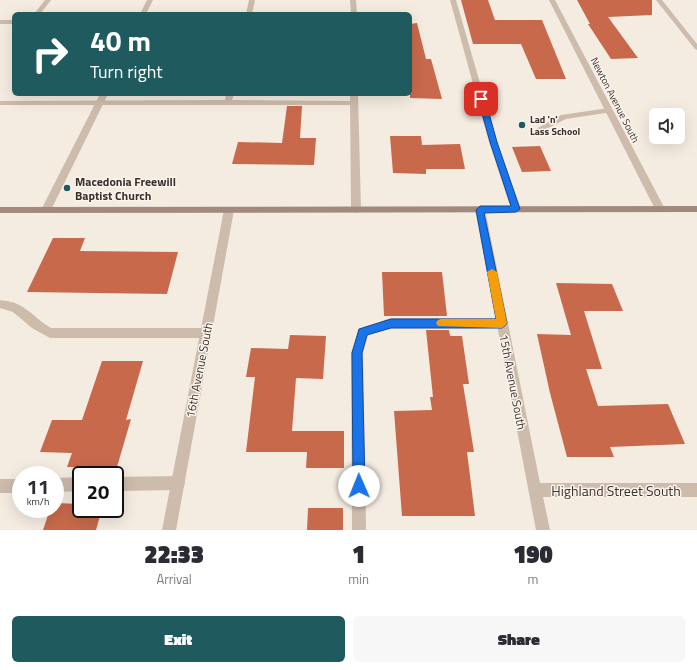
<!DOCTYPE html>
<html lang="en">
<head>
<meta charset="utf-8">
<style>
  body { margin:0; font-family:"Titillium Web",sans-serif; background:#f7f7f7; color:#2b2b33; height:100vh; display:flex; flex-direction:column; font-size:15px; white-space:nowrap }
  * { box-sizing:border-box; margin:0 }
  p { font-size:13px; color:#7c7c81 }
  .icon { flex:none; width:22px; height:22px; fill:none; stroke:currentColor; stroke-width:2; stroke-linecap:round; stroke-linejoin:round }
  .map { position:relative; height:530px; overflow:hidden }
  .side { display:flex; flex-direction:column; background:#fff; flex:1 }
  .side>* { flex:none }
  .guide { position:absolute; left:12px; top:12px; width:400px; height:84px; border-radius:6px; box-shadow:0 4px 16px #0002; background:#1f5a5e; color:#fff; overflow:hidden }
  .fabs { position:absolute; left:649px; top:108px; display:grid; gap:8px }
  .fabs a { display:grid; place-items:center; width:36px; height:36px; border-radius:6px; background:#fff; box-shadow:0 4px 16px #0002; font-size:20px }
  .speed { position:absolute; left:12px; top:466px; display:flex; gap:8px; font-size:20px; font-weight:700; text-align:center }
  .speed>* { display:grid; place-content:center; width:52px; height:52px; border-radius:50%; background:#fff; box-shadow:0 4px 16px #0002; line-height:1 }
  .speed small { font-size:10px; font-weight:400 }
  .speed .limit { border:2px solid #111; border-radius:6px; background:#fff; color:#111 }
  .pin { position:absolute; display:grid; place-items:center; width:34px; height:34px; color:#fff; margin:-17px; border-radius:8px; box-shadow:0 2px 6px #0006 }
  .me { position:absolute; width:44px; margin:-22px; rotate:359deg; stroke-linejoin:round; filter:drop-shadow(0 0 3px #0008) }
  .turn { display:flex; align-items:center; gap:14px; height:84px; padding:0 12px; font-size:18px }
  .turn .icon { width:52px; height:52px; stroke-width:2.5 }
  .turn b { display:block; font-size:28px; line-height:34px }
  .eta { display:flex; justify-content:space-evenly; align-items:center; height:68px; text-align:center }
  .eta b { font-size:24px; font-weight:800; line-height:28px }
  .button { display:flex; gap:8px; margin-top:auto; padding:8px 12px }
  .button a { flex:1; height:46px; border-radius:6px; background:#1f5a5e; color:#fff; font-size:16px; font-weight:800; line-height:46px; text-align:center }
  .button a+a { background:#f7f7f7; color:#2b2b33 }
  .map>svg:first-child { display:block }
</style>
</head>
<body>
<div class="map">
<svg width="697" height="530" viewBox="0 0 697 530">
  <rect width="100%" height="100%" fill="#f4ebe1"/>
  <g fill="#c8694b">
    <polygon points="461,0 488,0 495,20 542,20 566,79 536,79 521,44 473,44"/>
    <polygon points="577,0 652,0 652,15 608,17 638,58 611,59 588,24 590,24"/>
    <polygon points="417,23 426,59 431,59 442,99 410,98 410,24"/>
    <polygon points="287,106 302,106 300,138 316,138 314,165 232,164 238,142 282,143"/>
    <polygon points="390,136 421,136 422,145 460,144 465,169 426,169 426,174 393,173"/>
    <polygon points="540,146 551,171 522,172 512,147"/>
    <polygon points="53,238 85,238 80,251 178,252 167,294 27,292"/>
    <polygon points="382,272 442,272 447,316 384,316"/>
    <polygon points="556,283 612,284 623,311 584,311 602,369 586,369 598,406 668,404 685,444 610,447 614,457 567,457 550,393 537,334 571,335"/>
    <polygon points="426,330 449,330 450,336 462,336 469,384 463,384 474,452 467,452 475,516 402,516 394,411 432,410 430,397 433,397"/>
    <polygon points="290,335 326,336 323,379 296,378 292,431 344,431 344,468 306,468 307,452 246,452 255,377 246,377 251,348 288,349"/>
    <polygon points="102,361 143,361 126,420 131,419 117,467 67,467 72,453 40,452 52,420 82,420"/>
    <polygon points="55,503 81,504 81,509 102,509 96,530 43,530 50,509 55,509"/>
    <polygon points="308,508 343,508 343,530 307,530"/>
  </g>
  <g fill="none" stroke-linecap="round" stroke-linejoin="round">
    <g fill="#cdbbac" fill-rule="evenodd">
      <polygon points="45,0 51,0 40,14 34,14"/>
      <polygon points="249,0 255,0 252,14 246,14"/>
      <polygon points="450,0 456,0 497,142 521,209 519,211 513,211 511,209 489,142"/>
      <polygon points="226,94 234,94 232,100 355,101 359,103 355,105 0,105 0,101 225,100"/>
      <polygon points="609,108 612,108 612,112 566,119 540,132 536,129 561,115"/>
      <path d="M0,300c7,1 15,2 21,6 11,6 19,16 30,22h155l4,2 2,3 -2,3 -4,2h-156l-18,-10 -19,-16 -13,-4z"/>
      <polygon points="391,318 502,318 506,320 507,323 506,326 502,328 391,328 368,335 363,353 366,530 352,530 351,353 359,329"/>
      <polygon points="178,476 183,478 185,483 183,488 178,490 115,491 115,477"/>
      <polygon points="81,477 81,491 55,492 55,478"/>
      <rect x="0" y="479" width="21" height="14"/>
    </g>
    <g fill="#cdbbac" fill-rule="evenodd">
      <polygon points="147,0 153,0 146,14 140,14"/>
      <polygon points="350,0 356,0 357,14 351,14"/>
      <polygon points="549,0 555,0 665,209 663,211 657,211 655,209"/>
      <polygon points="656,0 662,0 697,44 697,50 695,49"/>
      <rect x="0" y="20" width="14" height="4"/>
      <polygon points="100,94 108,94 51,210 49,212 43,212 41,210"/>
      <polygon points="350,94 358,94 361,210 356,213 351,210"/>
      <polygon points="480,206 485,209 540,483 697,483 697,497 543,497 550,530 536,530 475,209"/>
      <polygon points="229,207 234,210 176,530 162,530 224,210"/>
    </g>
    <polygon fill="#a18a7d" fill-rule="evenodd" points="697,206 697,212 0,213 0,207"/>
  </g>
  <polygon fill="#1a73e8" stroke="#114b97" points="479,97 485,99 497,142 520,209 516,212 484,213 507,323 505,326 502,328 391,328 367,335 362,353 365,486 363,490 359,492 354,490 353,486 352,353 359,329 391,319 496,319 476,210 480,206 511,206 490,142 478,99"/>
  <polygon fill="#f59e0b" points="492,269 497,272 507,323 505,326 502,328 438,326 436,323 438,320 441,319 496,319 487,272"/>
  <g fill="#1f5a5e" stroke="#fbf5ee" stroke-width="1.5">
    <circle cx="522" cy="125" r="4"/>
    <circle cx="67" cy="188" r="4"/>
  </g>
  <g text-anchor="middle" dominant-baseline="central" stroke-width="3" stroke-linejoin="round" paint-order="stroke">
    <g font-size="10" fill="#3b302b" stroke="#fbf5ee">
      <text transform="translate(615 100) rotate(63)">Newton Avenue South</text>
    </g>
    <g font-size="10" font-weight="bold" fill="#3b302b" stroke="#fbf5ee" text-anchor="start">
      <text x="530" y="119">Lad 'n'<tspan x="530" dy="12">Lass School</tspan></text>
    </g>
    <g font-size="12" font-weight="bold" fill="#3b302b" stroke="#fbf5ee" text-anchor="start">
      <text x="75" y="181">Macedonia Freewill<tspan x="75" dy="14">Baptist Church</tspan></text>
    </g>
    <g font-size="12" fill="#3b302b" stroke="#fbf5ee">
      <text transform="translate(199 370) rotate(-79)">16th Avenue South</text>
      <text transform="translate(513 382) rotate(79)">15th Avenue South</text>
    </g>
    <g font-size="14" fill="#3b302b" stroke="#fbf5ee">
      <text x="616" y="490">Highland Street South</text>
    </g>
  </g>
</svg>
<div class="fabs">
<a><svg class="icon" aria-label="sound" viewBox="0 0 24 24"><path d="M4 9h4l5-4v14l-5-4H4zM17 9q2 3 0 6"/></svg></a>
</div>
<div class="speed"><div>11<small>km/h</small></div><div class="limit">20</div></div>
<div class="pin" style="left:481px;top:99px;background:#d93025"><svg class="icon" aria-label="arrive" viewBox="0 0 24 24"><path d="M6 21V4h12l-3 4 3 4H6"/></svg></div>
<svg class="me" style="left:359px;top:486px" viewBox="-20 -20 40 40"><circle r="19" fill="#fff"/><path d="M0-13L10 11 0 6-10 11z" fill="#1a73e8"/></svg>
<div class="guide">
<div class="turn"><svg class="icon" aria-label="right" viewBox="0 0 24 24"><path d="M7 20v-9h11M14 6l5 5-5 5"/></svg><div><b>40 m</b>Turn right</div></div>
</div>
</div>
<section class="side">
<div class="eta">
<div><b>22:33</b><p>Arrival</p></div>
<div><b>1</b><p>min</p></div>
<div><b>190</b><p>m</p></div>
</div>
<div class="button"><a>Exit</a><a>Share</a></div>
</section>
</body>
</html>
